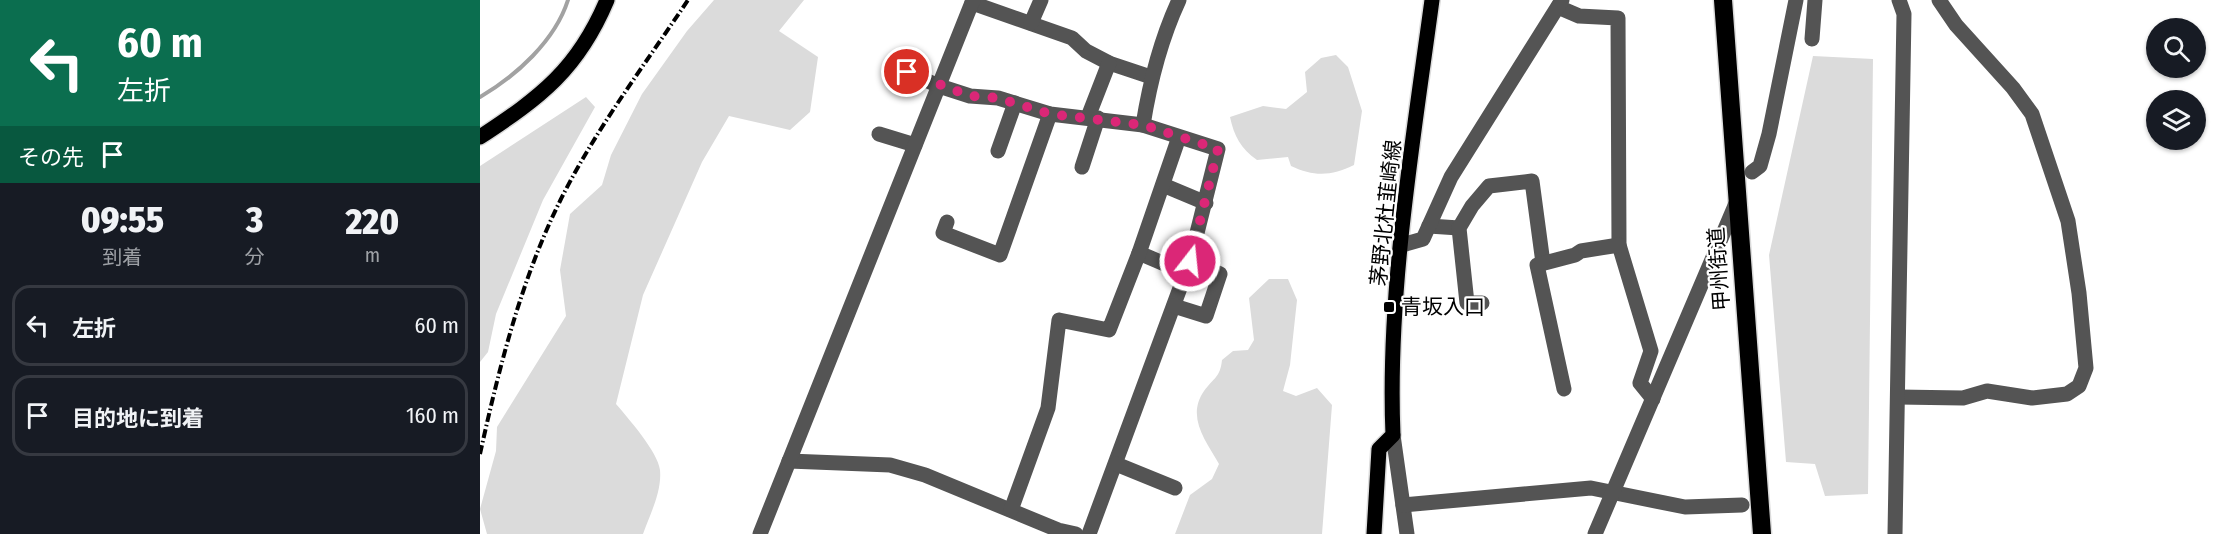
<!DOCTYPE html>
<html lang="ja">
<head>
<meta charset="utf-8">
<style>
  body { margin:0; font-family:"Fira Sans Condensed","Noto Sans JP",sans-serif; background:#20242c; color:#f1f3f6; height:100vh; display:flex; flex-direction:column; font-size:22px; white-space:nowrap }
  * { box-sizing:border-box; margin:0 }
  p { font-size:20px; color:#9ea1a6 }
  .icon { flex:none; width:33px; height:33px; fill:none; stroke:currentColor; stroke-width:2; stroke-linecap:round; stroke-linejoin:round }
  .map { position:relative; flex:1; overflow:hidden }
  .drawer { display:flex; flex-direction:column; background:#171b24; width:480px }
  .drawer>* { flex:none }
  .guide { background:#0b6e4f; color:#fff; overflow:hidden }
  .fabs { position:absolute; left:1666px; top:18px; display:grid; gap:12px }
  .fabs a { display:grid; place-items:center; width:60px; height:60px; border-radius:50%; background:#171b24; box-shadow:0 2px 4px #0004; font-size:30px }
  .pin { position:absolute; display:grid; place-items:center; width:51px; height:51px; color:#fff; margin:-26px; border:3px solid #fff; border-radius:50%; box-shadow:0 2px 6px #0007 }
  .me { position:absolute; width:66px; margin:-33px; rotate:16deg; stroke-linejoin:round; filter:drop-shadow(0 0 4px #0008) }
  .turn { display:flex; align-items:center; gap:21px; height:126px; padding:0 18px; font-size:27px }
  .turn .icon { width:78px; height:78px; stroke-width:2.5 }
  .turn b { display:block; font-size:42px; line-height:51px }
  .then { display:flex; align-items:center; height:57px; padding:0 18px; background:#0003; gap:12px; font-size:22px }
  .eta { display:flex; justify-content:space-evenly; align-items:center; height:102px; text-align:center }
  .eta b { font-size:36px; font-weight:800; line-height:42px }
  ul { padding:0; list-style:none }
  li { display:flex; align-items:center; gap:18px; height:81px; margin:0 12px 9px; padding:0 6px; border:3px solid #363941; border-radius:18px }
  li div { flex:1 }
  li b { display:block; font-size:22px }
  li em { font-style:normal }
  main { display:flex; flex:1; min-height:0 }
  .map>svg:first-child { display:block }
</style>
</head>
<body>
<main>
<section class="drawer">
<div class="guide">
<div class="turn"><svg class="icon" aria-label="left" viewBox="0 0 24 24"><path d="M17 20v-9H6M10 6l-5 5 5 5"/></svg><div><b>60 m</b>左折</div></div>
<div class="then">その先<svg class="icon" aria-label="arrive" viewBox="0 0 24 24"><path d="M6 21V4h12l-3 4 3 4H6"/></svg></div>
</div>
<div class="eta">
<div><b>09:55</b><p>到着</p></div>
<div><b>3</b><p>分</p></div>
<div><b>220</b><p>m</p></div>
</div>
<ul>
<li><svg class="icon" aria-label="left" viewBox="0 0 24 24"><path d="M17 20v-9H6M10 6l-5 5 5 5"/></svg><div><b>左折</b></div><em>60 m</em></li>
<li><svg class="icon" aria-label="arrive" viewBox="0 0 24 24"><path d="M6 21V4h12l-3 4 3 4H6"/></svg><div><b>目的地に到着</b></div><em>160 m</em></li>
</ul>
</section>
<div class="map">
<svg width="1745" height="534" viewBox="0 0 1745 534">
  <rect width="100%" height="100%" fill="#fff"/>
  <g fill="#dbdbdb">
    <path d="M234,0h90l-25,31 39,26 -8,55 -20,18 -61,-14 -27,46 -59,133 -27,109c12,14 42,48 44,66 2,22 -10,44 -17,64h-156l-7,-25 16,-58 1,-24 69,-111 -6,-46 10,-56 32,-29 9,-30 31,-61 45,-63z"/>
    <path d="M856,55l12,12 14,44 -8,54c-22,11 -40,12 -63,1l-3,-9 -31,3c-16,-11 -23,-24 -27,-43l33,-11 23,3 21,-17 -2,-20 16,-14z"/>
    <polygon points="1333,56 1393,59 1388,494 1345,496 1335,464 1306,462 1289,255"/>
    <polygon points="106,97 115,107 63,200 16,314 8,352 0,362 0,166"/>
    <path d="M789,279h19l9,21 -7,65 -7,26 13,5 21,-8 15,17 -10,129h-147l15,-39 22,-16 7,-15c-13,-23 -33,-47 -15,-73 10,-14 16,-13 18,-31l11,-9 15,-1 6,-10 -5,-42z"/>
  </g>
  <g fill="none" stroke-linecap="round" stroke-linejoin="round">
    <path stroke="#a2a2a2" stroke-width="4" d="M0,97c36,-21 75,-56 88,-97"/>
    <g stroke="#dbdbdb" stroke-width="18">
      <g id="major">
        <path d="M0,137c61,-40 98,-68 127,-137"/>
        <path d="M894,534l5,-85 14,-14c-6,-142 20,-294 39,-435"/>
      </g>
    </g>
    <g stroke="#dbdbdb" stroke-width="21">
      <polyline id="highway" points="1243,0 1282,534"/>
    </g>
    <g stroke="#545454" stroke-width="15">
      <polyline points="492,3 592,38 606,51 629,63 671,77"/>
      <polyline points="1078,7 1099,16 1138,18 1139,245 1171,351 1160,383 1173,399"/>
      <polyline points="551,23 561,0"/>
      <polyline points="1332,39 1335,0"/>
      <polyline points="411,65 459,86 490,96 518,98 570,114 663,125 738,149 710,261 609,534"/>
      <polyline points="608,117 629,63"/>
      <path d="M663,125c7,-44 17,-84 36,-125"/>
      <polyline points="399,134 435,145"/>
      <polyline points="518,151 535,103"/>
      <polyline points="602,167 618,118"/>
      <polyline points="1272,172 1280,166 1289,134 1316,0"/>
      <polyline points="683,185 726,203"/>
      <polyline points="467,222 463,233 520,255 570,114"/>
      <polyline points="949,226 979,228"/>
      <polyline points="922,245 943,239 971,177 1082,0"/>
      <polyline points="659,253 706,273"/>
      <polyline points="1002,303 987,303 979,228 992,206 1009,186 1052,181 1063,263"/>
      <polyline points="694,306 726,316 740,274 710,261"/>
      <polyline points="1084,389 1057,265 1095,255 1101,251 1139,245"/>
      <polyline points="1418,397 1483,398 1507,391 1552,398 1587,394 1599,386 1606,368 1599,293 1588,221 1552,114 1533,88 1476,25 1459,0"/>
      <polyline points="913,435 927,534"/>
      <polyline points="309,461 410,465 445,475 578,530 596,534"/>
      <polyline points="636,464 695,488"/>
      <polyline points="923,505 1111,488 1205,507 1262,505"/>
      <polyline points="531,510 568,408 579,320 629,330 659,253 699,137"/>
      <polyline points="280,534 493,0"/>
      <polyline points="1115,534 1257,201"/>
      <polyline points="1415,534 1424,14 1419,0"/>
    </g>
    <use href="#major" stroke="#000" stroke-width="15"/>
    <use href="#highway" stroke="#000" stroke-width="18"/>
    <path stroke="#000" stroke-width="4" stroke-dasharray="9 3 1.5 3" stroke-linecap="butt" d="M0,454c19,-86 41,-174 80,-253 35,-71 84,-135 128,-201"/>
  </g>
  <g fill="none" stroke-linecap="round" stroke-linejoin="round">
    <polyline stroke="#db2777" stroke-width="10" stroke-dasharray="0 18" points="427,72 490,96 518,98 570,114 663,125 738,149 710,261"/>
  </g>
  <rect fill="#000" stroke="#fff" stroke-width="2" x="903" y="301" width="12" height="12" rx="3"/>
  <g text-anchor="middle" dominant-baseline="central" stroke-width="4.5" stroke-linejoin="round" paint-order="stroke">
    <g font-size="21" fill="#000" stroke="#fff">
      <text transform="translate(906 213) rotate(-84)">茅野北杜韮崎線</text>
      <text transform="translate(1239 269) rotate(-94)">甲州街道</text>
    </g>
    <g font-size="21" fill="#000" stroke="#fff" text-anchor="start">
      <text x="921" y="307">青坂入口</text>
    </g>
  </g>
</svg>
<div class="fabs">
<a><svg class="icon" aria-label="search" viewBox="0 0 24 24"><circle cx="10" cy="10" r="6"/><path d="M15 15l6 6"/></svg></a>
<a><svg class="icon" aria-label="layers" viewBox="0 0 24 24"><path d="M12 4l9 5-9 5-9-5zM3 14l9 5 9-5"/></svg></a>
</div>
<div class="pin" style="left:427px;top:72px;background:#d93025"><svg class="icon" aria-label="arrive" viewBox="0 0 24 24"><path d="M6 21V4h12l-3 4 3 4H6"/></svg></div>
<svg class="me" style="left:710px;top:261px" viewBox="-20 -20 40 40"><circle r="17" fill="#db2777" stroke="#fff" stroke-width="3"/><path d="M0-11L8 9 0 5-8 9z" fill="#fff"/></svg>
</div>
</main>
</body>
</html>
